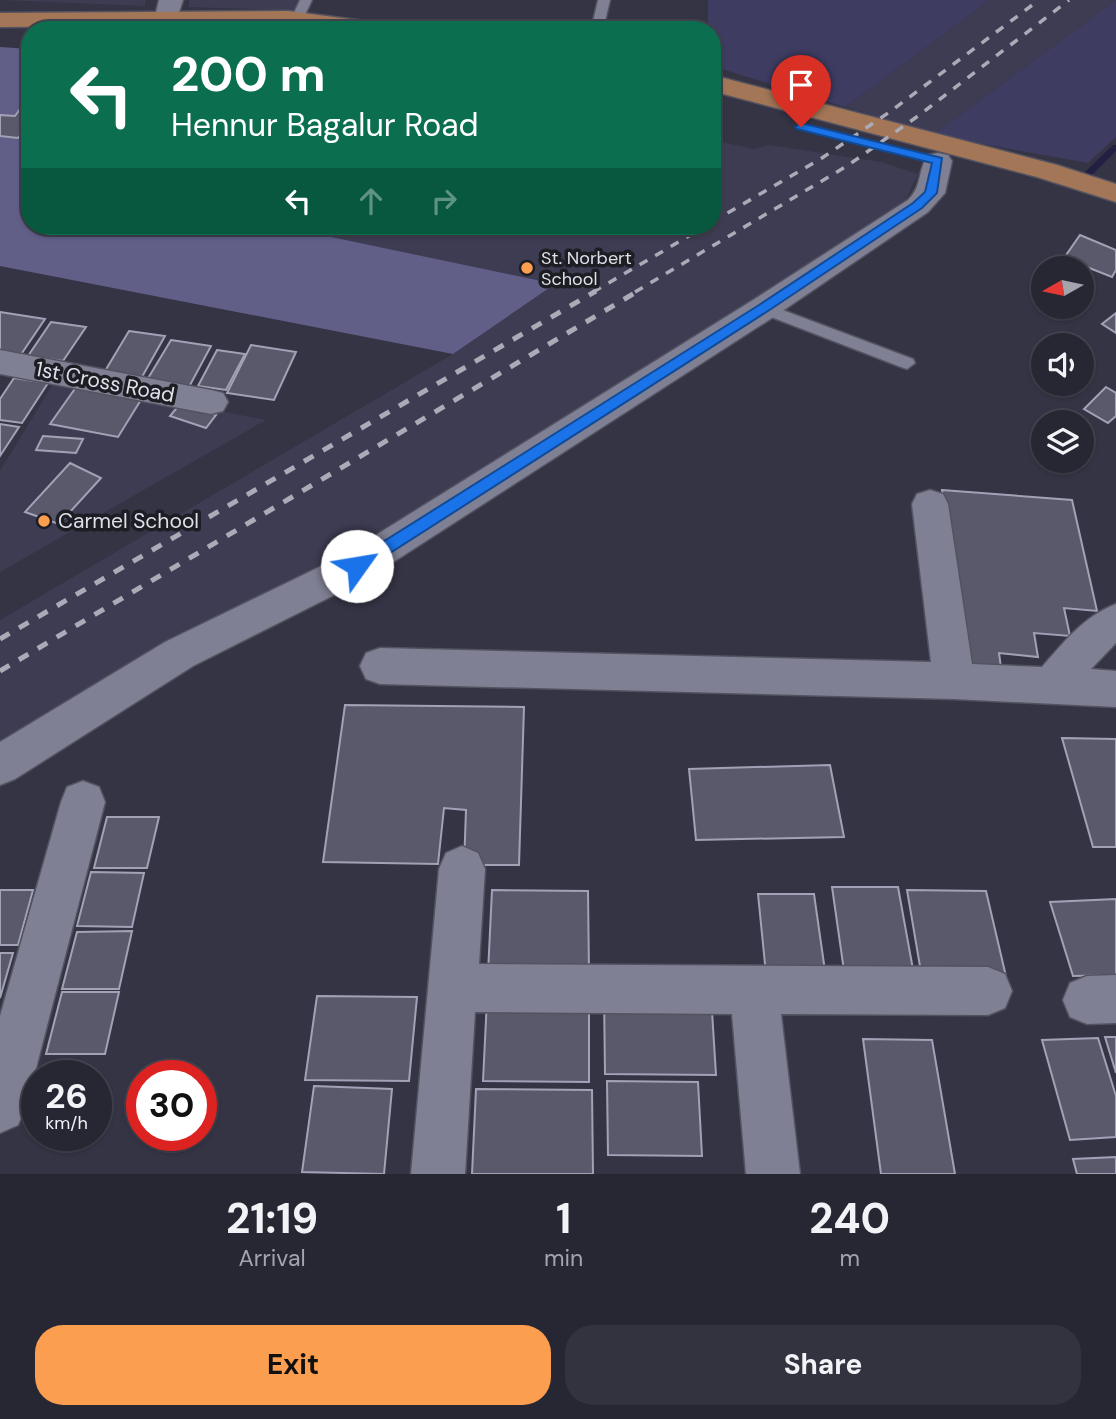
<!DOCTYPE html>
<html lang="en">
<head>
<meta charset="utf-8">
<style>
  body { margin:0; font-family:"DM Sans",sans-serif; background:#333340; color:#f1f3f6; height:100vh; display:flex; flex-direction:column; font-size:26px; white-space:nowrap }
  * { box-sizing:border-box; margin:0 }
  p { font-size:23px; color:#a4a5ac }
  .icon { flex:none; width:38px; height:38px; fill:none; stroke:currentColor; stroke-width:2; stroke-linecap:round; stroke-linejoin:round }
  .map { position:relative; height:1174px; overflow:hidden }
  .panel { display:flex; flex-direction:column; background:#272734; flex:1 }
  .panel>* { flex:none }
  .banner { position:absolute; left:21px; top:21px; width:700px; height:214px; border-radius:28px; box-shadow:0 2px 5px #0004,0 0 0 2px #43444f; background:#0b6e4f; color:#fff; overflow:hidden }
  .needle { width:46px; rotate:261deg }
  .fabs { position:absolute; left:1031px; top:256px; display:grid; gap:14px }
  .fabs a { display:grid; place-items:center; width:63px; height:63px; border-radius:50%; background:#272734; box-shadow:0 2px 5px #0004,0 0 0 2px #43444f; font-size:35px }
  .speed { position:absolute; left:21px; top:1060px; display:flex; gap:14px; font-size:35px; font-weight:700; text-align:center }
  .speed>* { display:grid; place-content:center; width:91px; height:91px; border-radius:50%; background:#272734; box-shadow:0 2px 5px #0004,0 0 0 2px #43444f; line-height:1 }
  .speed small { font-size:18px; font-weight:400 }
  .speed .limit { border:10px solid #d22; background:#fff; color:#111 }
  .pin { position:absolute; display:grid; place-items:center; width:60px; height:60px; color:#fff; margin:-72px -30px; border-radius:50% 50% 50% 0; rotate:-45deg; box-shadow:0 0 7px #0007 }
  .pin .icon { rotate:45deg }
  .me { position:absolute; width:77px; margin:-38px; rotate:58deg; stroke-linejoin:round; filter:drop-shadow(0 0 5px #0008) }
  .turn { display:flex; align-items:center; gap:24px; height:147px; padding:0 35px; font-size:32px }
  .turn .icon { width:91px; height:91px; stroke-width:2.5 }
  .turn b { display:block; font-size:49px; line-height:60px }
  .lanes { display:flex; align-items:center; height:66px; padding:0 35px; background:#0003; justify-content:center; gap:35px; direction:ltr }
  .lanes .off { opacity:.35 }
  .eta { display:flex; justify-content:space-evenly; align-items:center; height:119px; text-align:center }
  .eta b { font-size:42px; font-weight:700; line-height:49px }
  .action { display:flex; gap:14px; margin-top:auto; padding:14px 35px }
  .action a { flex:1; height:80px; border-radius:28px; background:#fb9e50; color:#111; font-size:28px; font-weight:700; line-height:80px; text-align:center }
  .action a+a { background:#333340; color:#f1f3f6 }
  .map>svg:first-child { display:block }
</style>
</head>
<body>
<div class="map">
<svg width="1116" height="1174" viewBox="0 0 1116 1174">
  <rect width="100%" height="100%" fill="#343445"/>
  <g fill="#3d3c53">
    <polygon points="0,0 145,0 145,6"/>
    <polygon points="189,0 312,0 307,11 189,7"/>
    <polygon points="990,0 1116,0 933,135 845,107"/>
    <polygon points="712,140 754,149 769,145 881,162 918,174 902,207 329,564 0,753 0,620 453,354 554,285 279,226 712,226"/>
    <polygon points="56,379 266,420 0,572 0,471"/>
  </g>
  <g fill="#3e3c61">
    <polygon points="708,0 990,0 845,107 712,66 712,30 708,30"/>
    <polygon points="1116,0 1116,137 1088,163 933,135"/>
  </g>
  <polygon fill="#615f88" points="0,47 30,49 30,226 279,226 555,284 453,354 0,266"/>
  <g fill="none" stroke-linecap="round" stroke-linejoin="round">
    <polygon fill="#221f42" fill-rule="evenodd" points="1113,145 1116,145 1116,151 1091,176 1085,176 1085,172"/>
  </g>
  <g fill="#5a596c" stroke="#a2a2b6" stroke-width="2">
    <polygon points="23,105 30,106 30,131 24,131 18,138 0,136 0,115 15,116"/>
    <polygon points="1080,235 1116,250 1116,270 1112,277 1064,258"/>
    <polygon points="0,312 45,319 20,356 0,353"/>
    <polygon points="1116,313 1116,333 1102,324"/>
    <polygon points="51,322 86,327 63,361 28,356"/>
    <polygon points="129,331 165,336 142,377 105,371"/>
    <polygon points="171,340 211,346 189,387 147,380"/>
    <polygon points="251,345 296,352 274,400 227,393"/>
    <polygon points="217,350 245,354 226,390 198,386"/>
    <polygon points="14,378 48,383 22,423 0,420 0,399"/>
    <polygon points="79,383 144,395 118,437 50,424"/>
    <polygon points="1106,387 1116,393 1116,416 1108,423 1084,409"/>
    <polygon points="180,404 216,415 206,428 170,416"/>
    <polygon points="0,424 19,427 0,456"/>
    <polygon points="43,436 83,439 76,453 36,450"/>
    <polygon points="70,463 101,478 59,524 25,512"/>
    <polygon points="942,490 1072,500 1097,611 1064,608 1070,636 1034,633 1038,657 999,653 1002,675 968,671"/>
    <polygon points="345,705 524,707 519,865 464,865 466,810 444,808 438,864 323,862"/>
    <polygon points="1062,738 1116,739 1116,847 1093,847"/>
    <polygon points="830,765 844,837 696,840 689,769"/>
    <polygon points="107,817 159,817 147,868 94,868"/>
    <polygon points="91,872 144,873 132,927 77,926"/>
    <polygon points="832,887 898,887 916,986 846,985"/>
    <polygon points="0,890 33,890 18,945 0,945"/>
    <polygon points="492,890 588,891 589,974 488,973"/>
    <polygon points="907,890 986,891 1008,985 923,984"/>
    <polygon points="758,894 814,894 827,985 767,984"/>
    <polygon points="1116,899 1116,975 1073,976 1050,902"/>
    <polygon points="132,931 119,989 62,989 77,932"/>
    <polygon points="0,953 13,953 0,998"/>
    <polygon points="62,992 119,992 105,1054 46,1054"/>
    <polygon points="604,994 711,995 716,1075 605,1074"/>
    <polygon points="317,996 417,997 409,1081 305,1080"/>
    <polygon points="487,999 589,1001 589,1082 483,1081"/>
    <polygon points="1105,1037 1116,1037 1116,1073"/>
    <polygon points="1098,1038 1116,1096 1116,1137 1070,1140 1042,1040"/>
    <polygon points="863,1039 932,1040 955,1174 881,1174"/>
    <polygon points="607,1081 698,1082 702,1156 608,1155"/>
    <polygon points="314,1086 392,1089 384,1174 302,1172"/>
    <polygon points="476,1089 592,1090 593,1174 472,1174"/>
    <polygon points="1116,1157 1116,1174 1077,1174 1073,1159"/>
  </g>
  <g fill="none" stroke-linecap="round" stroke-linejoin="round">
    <g stroke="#535260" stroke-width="3">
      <g id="lane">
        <polygon points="300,0 312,0 303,19 297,23 291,19"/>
        <polygon points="598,0 610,0 603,30 591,30"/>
        <polygon points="764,303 913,359 915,363 907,369 901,367 758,312 756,308 758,304"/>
      </g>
    </g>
    <g stroke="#535260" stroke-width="3">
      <g id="street">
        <polygon points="159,0 183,0 175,25 166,27 157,25 154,20"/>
        <path d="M938,153l10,2 4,6 -7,32 -17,19 -153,104 -405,261 -177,89 -178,113 -15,6v-43l165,-100 179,-87 409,-255 155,-100c15,-15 9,-29 20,-45z"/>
        <polygon points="0,350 211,390 223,393 228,402 223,411 211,414 0,374"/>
        <path d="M930,490l13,4 5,10 24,160 70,3c22,-25 42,-51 74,-63v39l-25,26 25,2v36l-162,-8 -574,-15 -14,-5 -6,-13 6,-13 14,-5 551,14 -19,-158 5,-10z"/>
        <polygon points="83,781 99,787 105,802 26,1107 18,1125 0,1133 0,1016 61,802 67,787"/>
        <polygon points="462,846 478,853 485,869 479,964 988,967 1005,974 1012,991 1005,1008 988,1015 781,1014 800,1174 746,1174 732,1014 475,1012 465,1174 411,1174 439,869 446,853"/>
        <polygon points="1116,975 1116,1023 1087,1024 1070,1017 1063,1000 1070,983 1087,976"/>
      </g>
    </g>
    <g stroke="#535260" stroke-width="3">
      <g id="primary">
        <polygon points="288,11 380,23 389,25 392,30 322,30 288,25 0,27 0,13"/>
        <polygon points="712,75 1057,165 1116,184 1116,202 1037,177 712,91"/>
      </g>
    </g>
    <use href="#lane" fill="#808094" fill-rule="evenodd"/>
    <use href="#street" fill="#808094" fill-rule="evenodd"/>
    <use href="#primary" fill="#a27657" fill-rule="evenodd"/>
    <g stroke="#ababb8" stroke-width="3.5" stroke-dasharray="9 9" stroke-linecap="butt">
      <polyline points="712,222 822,158 891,111 1039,0"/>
      <polyline points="593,292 706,226"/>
      <polyline points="635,292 847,166 918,116 1069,0"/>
    </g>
    <g stroke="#ababb8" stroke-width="5" stroke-dasharray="11 11" stroke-linecap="butt">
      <polyline points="0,639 596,291"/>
      <polyline points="0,671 638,291"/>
    </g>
  </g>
  <polygon fill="#1a73e8" stroke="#114b97" stroke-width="2" points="801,123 942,158 937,193 922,208 768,311 362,571 351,571 349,566 351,562 759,305 913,203 925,192 932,163 797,129 795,127"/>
  <g fill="#fb9e50" stroke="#1d1d24" stroke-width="2.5">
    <circle cx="527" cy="268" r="7"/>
    <circle cx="44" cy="521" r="7"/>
  </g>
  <g text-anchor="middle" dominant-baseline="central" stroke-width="7" stroke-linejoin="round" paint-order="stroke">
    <g font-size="18" fill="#dfdfea" stroke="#1d1d24" text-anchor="start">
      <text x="541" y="258">St. Norbert<tspan x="541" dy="21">School</tspan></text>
    </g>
    <g font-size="21" fill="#dfdfea" stroke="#1d1d24">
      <text transform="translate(105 382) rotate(11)">1st Cross Road</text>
    </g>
    <g font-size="21" fill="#dfdfea" stroke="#1d1d24" text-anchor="start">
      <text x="58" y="521">Carmel School</text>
    </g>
  </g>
</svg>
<div class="fabs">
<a><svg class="needle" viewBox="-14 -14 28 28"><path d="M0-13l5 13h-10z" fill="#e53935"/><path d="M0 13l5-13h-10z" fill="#a4a5ac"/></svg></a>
<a><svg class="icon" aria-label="sound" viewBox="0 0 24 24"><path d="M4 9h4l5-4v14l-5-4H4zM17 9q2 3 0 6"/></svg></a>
<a><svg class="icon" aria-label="layers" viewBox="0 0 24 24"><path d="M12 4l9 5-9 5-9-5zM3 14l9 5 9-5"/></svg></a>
</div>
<div class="speed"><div>26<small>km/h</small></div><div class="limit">30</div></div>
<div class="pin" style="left:801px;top:127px;background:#d93025"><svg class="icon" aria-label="arrive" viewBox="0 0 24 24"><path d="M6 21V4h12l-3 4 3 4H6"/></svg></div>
<svg class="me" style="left:357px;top:566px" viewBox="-20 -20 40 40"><circle r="19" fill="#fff"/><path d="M0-13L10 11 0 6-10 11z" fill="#1a73e8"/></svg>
<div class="banner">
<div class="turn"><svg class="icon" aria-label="left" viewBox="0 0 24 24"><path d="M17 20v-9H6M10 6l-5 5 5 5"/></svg><div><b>200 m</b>Hennur Bagalur Road</div></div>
<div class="lanes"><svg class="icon" aria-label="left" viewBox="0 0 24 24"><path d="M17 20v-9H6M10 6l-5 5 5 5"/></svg><svg class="icon off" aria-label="ahead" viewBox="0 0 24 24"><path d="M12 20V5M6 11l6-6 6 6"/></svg><svg class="icon off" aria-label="right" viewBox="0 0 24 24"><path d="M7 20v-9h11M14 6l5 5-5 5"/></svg></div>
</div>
</div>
<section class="panel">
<div class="eta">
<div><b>21:19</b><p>Arrival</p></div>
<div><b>1</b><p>min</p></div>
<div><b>240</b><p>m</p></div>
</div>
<div class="action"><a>Exit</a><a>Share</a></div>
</section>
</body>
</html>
